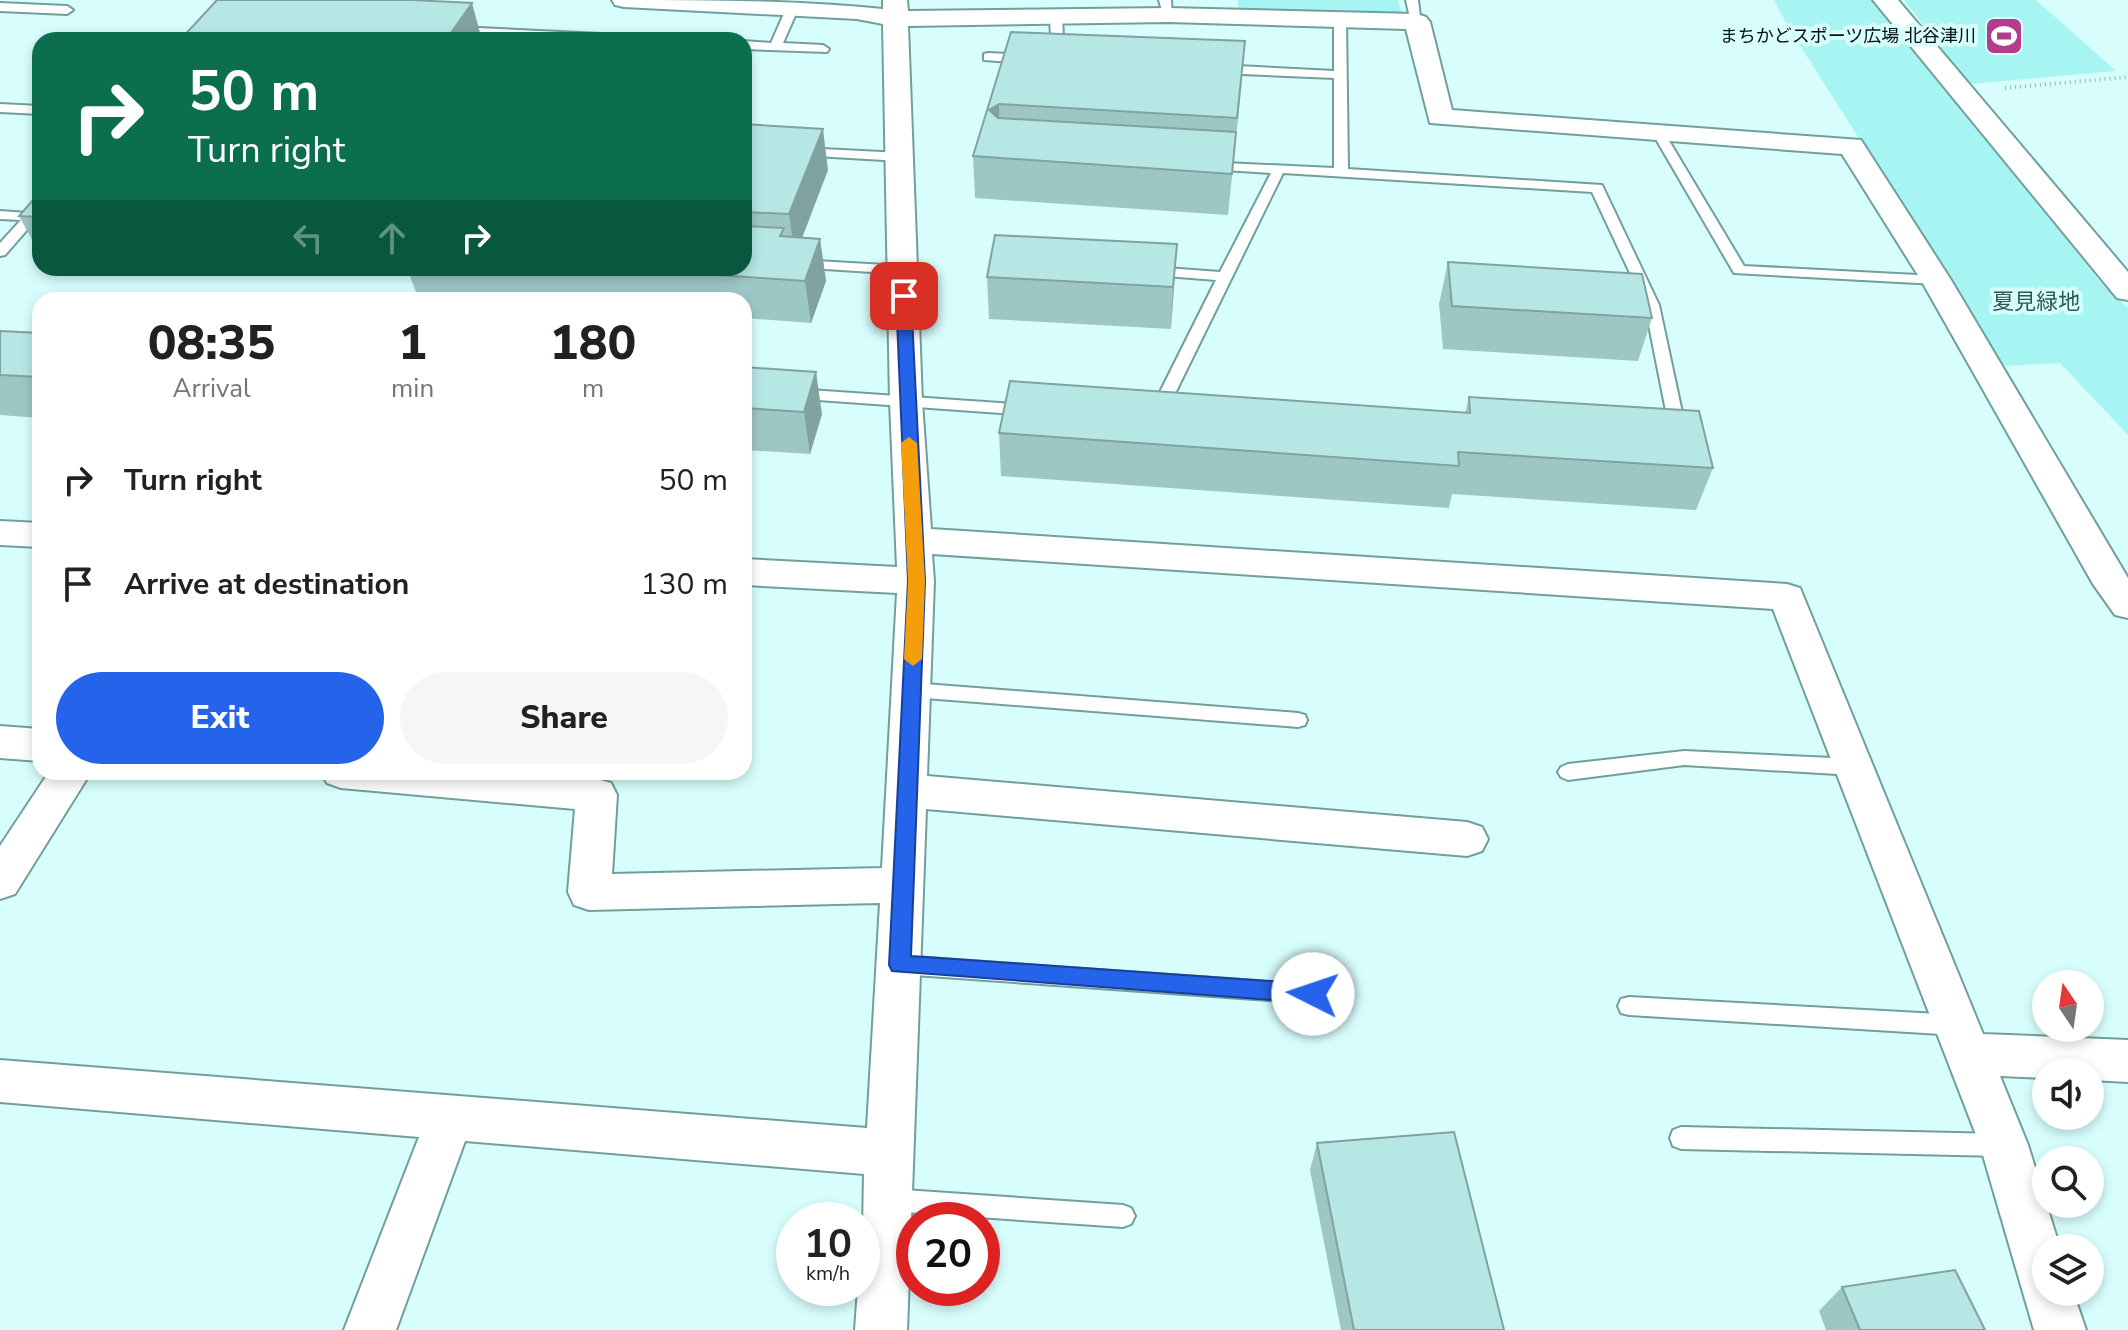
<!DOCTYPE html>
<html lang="en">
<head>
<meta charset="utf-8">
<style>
  body { margin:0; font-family:"Nunito Sans","Noto Sans JP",sans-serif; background:#f6f6f6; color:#202124; height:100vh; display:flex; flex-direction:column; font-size:30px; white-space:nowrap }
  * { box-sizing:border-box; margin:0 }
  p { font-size:26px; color:#757577 }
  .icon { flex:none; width:44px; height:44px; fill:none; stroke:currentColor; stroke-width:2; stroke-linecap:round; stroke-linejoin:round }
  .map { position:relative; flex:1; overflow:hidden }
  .panel { position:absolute; left:32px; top:292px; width:720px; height:488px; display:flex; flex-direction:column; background:#fff; border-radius:24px; box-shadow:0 4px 12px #0003 }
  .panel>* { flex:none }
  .top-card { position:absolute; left:32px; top:32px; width:720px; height:244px; border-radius:24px; box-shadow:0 4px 12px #0003; background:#0b6e4f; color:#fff; overflow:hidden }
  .needle { width:52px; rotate:347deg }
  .tools { position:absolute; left:2032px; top:970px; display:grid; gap:16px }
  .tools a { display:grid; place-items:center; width:72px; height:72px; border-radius:50%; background:#fff; box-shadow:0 4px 12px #0003; font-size:40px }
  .speed { position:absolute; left:776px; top:1202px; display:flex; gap:16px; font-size:40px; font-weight:700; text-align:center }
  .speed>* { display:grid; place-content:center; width:104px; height:104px; border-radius:50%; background:#fff; box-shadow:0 4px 12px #0003; line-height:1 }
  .speed small { font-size:20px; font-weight:400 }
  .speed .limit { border:12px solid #d22; background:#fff; color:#111 }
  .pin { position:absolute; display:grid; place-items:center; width:68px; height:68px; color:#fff; margin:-34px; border-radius:16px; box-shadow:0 4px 12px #0006 }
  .me { position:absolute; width:88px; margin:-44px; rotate:274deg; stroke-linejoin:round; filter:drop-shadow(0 0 6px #0008) }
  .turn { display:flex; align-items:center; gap:28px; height:168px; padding:0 24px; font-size:36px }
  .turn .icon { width:104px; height:104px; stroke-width:2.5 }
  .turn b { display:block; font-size:56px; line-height:68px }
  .lanes { display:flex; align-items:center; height:76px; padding:0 24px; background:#0003; justify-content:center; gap:40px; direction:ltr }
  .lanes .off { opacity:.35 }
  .eta { display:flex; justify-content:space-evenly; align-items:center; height:136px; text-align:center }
  .eta b { font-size:48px; font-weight:800; line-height:56px }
  .button { display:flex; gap:16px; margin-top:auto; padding:16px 24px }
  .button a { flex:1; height:92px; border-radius:48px; background:#2563eb; color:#fff; font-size:32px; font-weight:800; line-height:92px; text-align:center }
  .button a+a { background:#f6f6f6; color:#202124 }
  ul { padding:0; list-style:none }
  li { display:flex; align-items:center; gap:24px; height:104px; padding:0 24px }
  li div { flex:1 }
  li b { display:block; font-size:30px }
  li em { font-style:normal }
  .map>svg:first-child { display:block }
</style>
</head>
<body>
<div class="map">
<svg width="2128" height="1330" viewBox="0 0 2128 1330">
  <rect width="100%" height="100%" fill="#d7fefd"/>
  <g fill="#a7f5f2">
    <polygon points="1237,0 1398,0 1402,14 1239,10"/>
    <polygon points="1774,0 1878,0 2101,283 2128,308 2128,435 2060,363 2003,366 1789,28"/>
    <polygon points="1904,0 2036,0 2116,71 1969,84"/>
  </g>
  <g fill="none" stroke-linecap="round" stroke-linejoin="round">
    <g stroke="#709f9d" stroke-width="4">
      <g id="service">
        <polygon points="1159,0 1171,0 1172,18 1164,18"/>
        <polygon points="1406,0 1418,0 1421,25 1411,22"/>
        <polygon points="0,3 67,6 73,10 67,14 0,11"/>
        <polygon points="792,5 798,9 783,43 823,45 829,49 827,52 744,49 744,41 771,43 786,9"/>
        <polygon points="1056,13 1062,17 1064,58 1058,62 1052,58 1050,17"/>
        <polygon points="1340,15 1346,19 1348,169 1602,185 1659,305 1686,431 1684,435 1678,436 1670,431 1645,305 1592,192 1283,173 1166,412 1164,416 1152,416 1150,412 1216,280 1153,275 1146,271 1153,267 1220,272 1271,173 1209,169 1202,165 1204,162 1334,168 1334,78 1218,73 1212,69 1218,65 1334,71 1334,19"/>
        <polygon points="458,27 643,36 649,40 569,40 454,34 454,28"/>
        <polygon points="988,53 1025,55 1031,59 1025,63 984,60 984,54"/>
        <polygon points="0,104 40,106 40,114 0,112"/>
        <polygon points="1659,130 1665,134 1744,266 1936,276 1943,280 1936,284 1734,273 1653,134"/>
        <polygon points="803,148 901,153 908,157 901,161 798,155 796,152"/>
        <polygon points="40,203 40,215 5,255 0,256 0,243 21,220 0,219 0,211 28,213"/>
        <polygon points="799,260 903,266 910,270 903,274 794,267 792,264"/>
        <polygon points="795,389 1029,405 1037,410 1029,415 790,398 787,394 790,390"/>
        <polygon points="912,683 1298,713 1305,715 1307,720 1305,725 1298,727 912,697 906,695 903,690 906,685"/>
        <polygon points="1684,751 1854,759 1861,762 1863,767 1861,772 1854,775 1684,765 1568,780 1561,777 1558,772 1561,767 1568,764"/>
        <polygon points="900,956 1313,985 1320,987 1324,994 1320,1001 1313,1003 900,974 893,971 890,965 893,959"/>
        <polygon points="1629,997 1957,1015 1965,1018 1968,1025 1965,1032 1957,1035 1629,1015 1621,1013 1618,1006 1621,999"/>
        <polygon points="1681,1127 2001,1134 2009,1137 2012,1145 2009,1153 2001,1156 1681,1149 1673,1146 1670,1138 1673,1130"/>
        <polygon points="890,1189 1123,1205 1131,1208 1135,1216 1131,1224 1123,1227 890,1211 882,1208 878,1200 882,1192"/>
      </g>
    </g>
    <g stroke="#709f9d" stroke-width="4">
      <g id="minor">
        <path d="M612,0c89,0 182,0 271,9v-9h24l1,11 260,-3 249,6 9,3 4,5 22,88 409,30 90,140 177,298v40l-13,-3 -22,-31 -172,-304 -79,-126 -412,-31 -24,-94 -238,-7 -260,4 14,376 9,127 856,55 13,4 183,446 145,6v42l-38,-2v-8h-44v6l-46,-2 28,69 32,103h-14v44h27l13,38h-52l-54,-185 -207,-536 -841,-55 2,27 -7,195 540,46 15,5 6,12 -6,12 -15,5 -541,-47 -19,521h-52l3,-42h4l2,-114 -399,-33 -69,189h-52l75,-193 -419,-35v-42l867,68 13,-225 -291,7 -15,-5 -6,-13 7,-83 -234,-21 -14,-5 -6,-11h201l75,7 14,4 6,12 -5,79 270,-6 15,-275 -153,-8v-26l153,8 -7,-165 -7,-378 -26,-5 -233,-12 -9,-2z"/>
        <polygon points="1873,0 1898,0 2128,272 2128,300 2117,298"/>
        <polygon points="0,521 40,523 40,547 0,545"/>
        <polygon points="0,726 40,729 40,761 0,758"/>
        <polygon points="49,772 91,772 15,894 0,899 0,846"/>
      </g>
    </g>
    <polyline stroke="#96b5b4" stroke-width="4" stroke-dasharray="1 4" stroke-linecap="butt" points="2005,88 2128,77"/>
    <use href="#service" fill="#fff" fill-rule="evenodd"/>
    <use href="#minor" fill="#fff" fill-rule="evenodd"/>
  </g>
  <g fill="#9dc7c5">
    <polygon points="1011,32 1242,81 1228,215 975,198 973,156"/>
    <polygon points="744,124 828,170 802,238 820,239 826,281 811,323 744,318 744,300 486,300 417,295 407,268 744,268"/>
    <polygon points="40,192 40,254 19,216"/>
    <polygon points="1448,262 1652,318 1638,361 1443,349 1439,304"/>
    <polygon points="205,268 237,268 236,270"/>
    <polygon points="987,277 1174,286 1171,329 989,319"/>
    <polygon points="0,331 40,333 40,418 0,415"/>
    <polygon points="744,367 822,414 810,454 744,450"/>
    <polygon points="1469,397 1713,468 1696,510 1452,494 1449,508 1001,476 999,433 1465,413"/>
    <polygon points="1317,1143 1504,1330 1341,1330 1310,1170"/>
    <polygon points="1842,1287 1985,1330 1826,1330 1819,1311"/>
  </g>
  <g fill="#80a2a0">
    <polygon points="472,3 482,40 446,40"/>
    <polygon points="999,104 1000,145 989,110"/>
    <polygon points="823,129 828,170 795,256 789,214"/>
    <polygon points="820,239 826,281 811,323 805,281"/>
    <polygon points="1177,244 1174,286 1171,329 1173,287"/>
    <polygon points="816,372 822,414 810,454 804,412"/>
  </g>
  <g fill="#b7e7e5" stroke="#80a2a0" stroke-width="2">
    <polygon points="217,0 413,0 472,3 446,40 180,40"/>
    <polygon points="1011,32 1245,41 1237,118 999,104 989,110 998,118 1236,132 1232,174 973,156"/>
    <polygon points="744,124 823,129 789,214 744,212"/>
    <polygon points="40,192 40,217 19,216"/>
    <polygon points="744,226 784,228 780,236 820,239 805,281 619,268 744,268"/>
    <polygon points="995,235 1177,244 1173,287 987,277"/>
    <polygon points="1448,262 1642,274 1652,318 1452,306"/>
    <polygon points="0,331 40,333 40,377 0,375"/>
    <polygon points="744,367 816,372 804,412 744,408"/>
    <polygon points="1010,381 1470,413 1469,397 1699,411 1713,468 1458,452 1459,466 999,433"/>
    <polygon points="1454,1132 1504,1330 1354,1330 1317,1143"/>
    <polygon points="1955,1270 1985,1330 1860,1330 1842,1287"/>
  </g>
  <polygon fill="#2563eb" stroke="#184099" stroke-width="2" points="904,292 911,296 925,581 911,956 1313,984 1321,987 1324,994 1321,1000 1313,1003 892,971 889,965 908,581 896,296"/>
  <polygon fill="#f59e0b" points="909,437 917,443 925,581 922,659 913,666 904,659 908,581 901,443"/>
  <defs>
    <g id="stadium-square" transform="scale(2)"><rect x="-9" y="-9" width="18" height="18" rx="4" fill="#b53b8d" stroke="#d7fefd"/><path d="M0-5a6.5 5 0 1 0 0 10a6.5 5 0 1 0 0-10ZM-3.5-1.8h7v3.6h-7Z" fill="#fff"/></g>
  </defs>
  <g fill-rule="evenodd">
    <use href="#stadium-square" x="2004" y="36"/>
  </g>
  <g text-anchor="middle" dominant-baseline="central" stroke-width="8" stroke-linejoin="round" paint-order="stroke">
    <g font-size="18" fill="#000f0f" stroke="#d7fefd" text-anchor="end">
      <text x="1976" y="36">まちかどスポーツ広場 北谷津川</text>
    </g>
    <g font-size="22" fill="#2c5958" stroke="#d7fefd">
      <text x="2036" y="302">夏見緑地</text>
    </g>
  </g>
</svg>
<div class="tools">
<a><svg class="needle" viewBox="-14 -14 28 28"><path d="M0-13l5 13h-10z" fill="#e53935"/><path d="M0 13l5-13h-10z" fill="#757577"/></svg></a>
<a><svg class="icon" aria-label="sound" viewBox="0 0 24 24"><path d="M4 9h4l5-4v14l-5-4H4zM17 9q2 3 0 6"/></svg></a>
<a><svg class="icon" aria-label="search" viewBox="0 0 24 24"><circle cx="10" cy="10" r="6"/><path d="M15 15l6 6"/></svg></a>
<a><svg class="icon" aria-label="layers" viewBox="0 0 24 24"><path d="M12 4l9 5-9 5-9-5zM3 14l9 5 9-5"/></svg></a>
</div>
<div class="speed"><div>10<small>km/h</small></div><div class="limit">20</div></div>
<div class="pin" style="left:904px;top:296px;background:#d93025"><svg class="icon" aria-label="arrive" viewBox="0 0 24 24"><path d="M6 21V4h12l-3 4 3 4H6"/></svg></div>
<svg class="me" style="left:1313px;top:994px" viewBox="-20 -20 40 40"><circle r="19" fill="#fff"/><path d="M0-13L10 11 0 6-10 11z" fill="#2563eb"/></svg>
<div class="top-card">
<div class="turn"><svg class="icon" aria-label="right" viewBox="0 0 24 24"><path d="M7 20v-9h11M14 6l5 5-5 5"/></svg><div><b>50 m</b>Turn right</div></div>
<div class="lanes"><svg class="icon off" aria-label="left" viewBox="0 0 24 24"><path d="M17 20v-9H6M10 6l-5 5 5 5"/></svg><svg class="icon off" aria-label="ahead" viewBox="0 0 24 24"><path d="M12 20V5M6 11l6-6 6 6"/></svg><svg class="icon" aria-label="right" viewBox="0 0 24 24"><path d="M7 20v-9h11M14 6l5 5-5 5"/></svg></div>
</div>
<section class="panel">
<div class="eta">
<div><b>08:35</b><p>Arrival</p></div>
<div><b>1</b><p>min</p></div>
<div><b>180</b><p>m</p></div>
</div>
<ul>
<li><svg class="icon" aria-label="right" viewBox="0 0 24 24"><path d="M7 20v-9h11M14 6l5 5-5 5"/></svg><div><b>Turn right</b></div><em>50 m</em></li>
<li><svg class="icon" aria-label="arrive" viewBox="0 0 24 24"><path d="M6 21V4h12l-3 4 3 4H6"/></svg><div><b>Arrive at destination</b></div><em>130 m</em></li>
</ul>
<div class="button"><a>Exit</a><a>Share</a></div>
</section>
</div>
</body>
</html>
